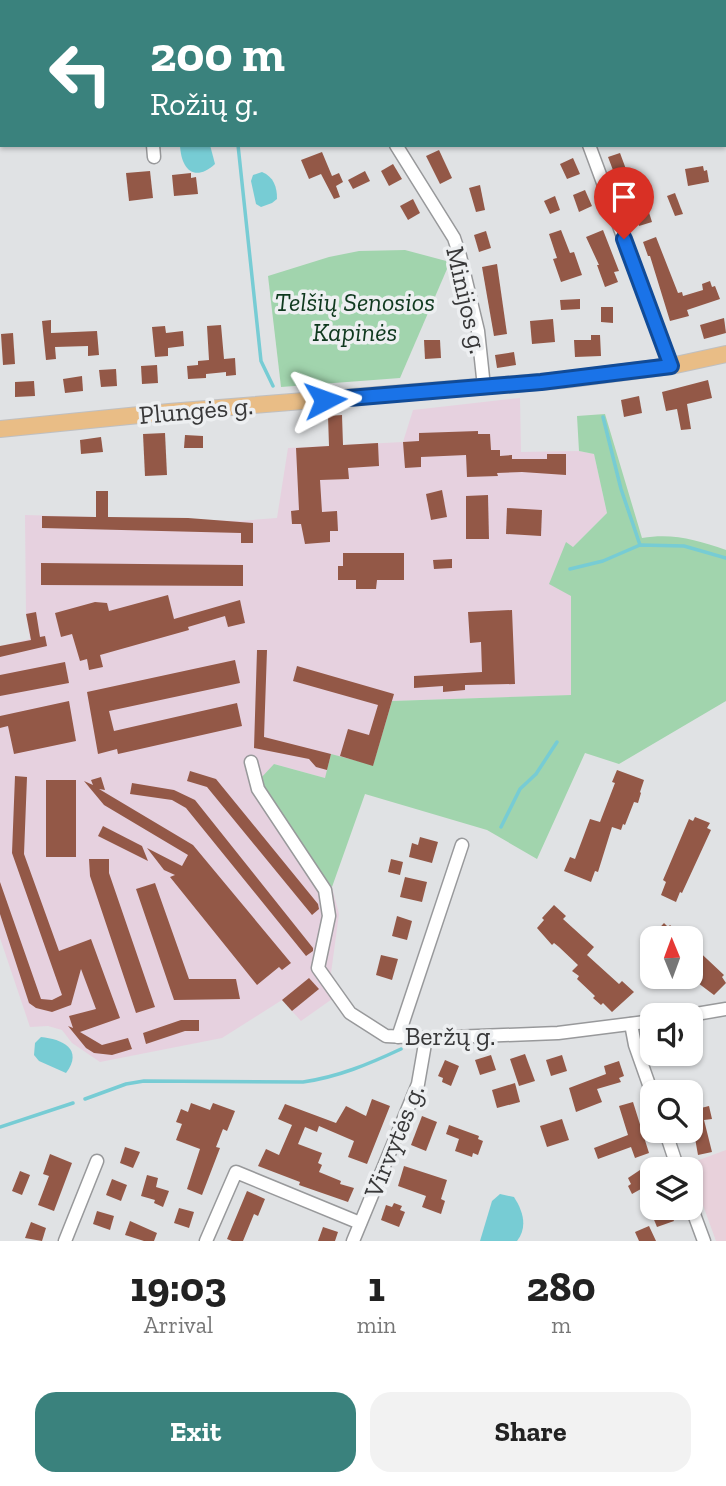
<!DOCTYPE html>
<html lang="en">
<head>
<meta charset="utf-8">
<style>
  body { margin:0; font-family:"Zilla Slab",serif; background:#f2f2f2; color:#222; height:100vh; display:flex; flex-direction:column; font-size:26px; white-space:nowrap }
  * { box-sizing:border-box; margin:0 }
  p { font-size:23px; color:#767676 }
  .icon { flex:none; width:38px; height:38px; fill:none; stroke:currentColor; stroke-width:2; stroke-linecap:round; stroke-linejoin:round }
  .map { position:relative; height:1241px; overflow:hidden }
  .side { display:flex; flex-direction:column; background:#fff; flex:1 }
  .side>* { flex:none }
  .guide { position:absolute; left:0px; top:0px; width:726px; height:147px; box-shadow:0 2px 5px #0004; background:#3a827d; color:#fff; overflow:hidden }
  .needle { width:46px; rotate:359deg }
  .tools { position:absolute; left:640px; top:926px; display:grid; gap:14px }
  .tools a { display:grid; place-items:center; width:63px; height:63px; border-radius:14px; background:#fff; box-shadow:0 2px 5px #0004; font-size:35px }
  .pin { position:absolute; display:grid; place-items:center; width:60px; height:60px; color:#fff; margin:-72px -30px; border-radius:50% 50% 50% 0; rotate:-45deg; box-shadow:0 0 7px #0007 }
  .pin .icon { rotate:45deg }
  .me { position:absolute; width:77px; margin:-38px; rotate:86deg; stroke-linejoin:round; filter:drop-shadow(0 0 5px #0008) }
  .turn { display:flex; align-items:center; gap:24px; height:147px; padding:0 35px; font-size:32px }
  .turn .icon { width:91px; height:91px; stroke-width:2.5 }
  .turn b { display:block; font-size:49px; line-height:60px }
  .eta { display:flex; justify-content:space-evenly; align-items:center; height:119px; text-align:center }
  .eta b { font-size:42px; font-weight:700; line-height:49px }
  .cta { display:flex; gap:14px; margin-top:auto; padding:14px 35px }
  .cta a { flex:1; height:80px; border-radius:21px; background:#3a827d; color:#fff; font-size:28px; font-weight:700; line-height:80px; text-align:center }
  .cta a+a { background:#f2f2f2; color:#222 }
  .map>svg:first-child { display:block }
</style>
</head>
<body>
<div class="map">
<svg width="726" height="1241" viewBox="0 0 726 1241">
  <rect width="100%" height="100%" fill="#e0e2e4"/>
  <polygon fill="#e6d1df" points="520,398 521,452 579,451 594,454 607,513 573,547 566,543 571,596 571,695 392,701 373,766 325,778 274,764 270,802 332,887 339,914 331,973 342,992 301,1021 282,1000 222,1038 100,1062 72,1043 62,1030 48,1026 30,1027 0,938 0,646 30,639 26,614 25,515 240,521 277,518 288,448 403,442 413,410"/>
  <polygon fill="#e8d1db" points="726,1150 726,1241 716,1241 688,1164"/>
  <g fill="#a1d4ad">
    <polygon points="405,250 450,262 400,378 281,387 268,276 329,257 359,251"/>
    <path d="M605,414l37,124c32,-5 54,2 84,12v151l-107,63 -34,-11 -48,106 -50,-29 -122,-36 -33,93 -62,-85 -10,-23 14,-15 51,14 6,-24 42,11 19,-64 179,-6v-99l-22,-12 17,-42 7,5 34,-34 -13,-59 -15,-3 -2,-35z"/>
  </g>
  <g fill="#77ccd4">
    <path d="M180,145h30l5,19c-21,19 -34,5 -35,-19z"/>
    <path d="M262,172c12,5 15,15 15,27l-5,4 -11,4 -5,-3 -5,-23 2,-6z"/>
    <path d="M41,1037c21,2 43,12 25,36l-27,-12 -5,-6 1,-12z"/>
    <path d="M500,1194l14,3c9,14 14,30 3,44h-37l12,-40z"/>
  </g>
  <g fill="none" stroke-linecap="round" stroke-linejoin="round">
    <g stroke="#77ccd4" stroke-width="3.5">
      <polyline points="171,0 172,2"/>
      <polyline points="238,145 261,361 273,386"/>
      <polyline points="603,417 621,489 640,545"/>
      <polyline points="570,569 603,561 640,545 684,546 726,558"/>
      <polyline points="501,827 520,789 536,774 557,742"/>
      <path d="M85,1099l41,-15 18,-3 159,1c35,-5 66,-18 98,-33"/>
      <polyline points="0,1127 73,1103"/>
    </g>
  </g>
  <g fill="#935847">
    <polygon points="439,150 452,178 440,184 426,156"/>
    <polygon points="322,152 332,176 339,173 343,182 336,186 340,197 334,199 321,174 309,179 301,160"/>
    <polygon points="620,153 630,180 633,179 644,207 647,206 652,222 639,226 638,223 634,224 627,198 624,199 608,157"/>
    <polygon points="573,158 580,174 567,179 560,164"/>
    <polygon points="393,164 402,179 389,186 381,171"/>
    <polygon points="703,166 704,171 707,170 709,182 688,186 685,169"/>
    <polygon points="150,171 153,198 129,201 126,173"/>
    <polygon points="365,171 370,181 353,189 348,180"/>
    <polygon points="191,173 191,178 196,177 198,194 174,196 172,175"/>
    <polygon points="480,185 485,210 476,212 469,188"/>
    <polygon points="585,190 592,206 579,212 573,195"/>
    <polygon points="675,193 683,214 675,216 667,196"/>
    <polygon points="555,196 560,210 550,214 544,201"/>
    <polygon points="413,199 420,213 408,220 400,206"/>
    <polygon points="561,230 570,253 574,252 582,275 561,282 553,259 557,258 549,234"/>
    <polygon points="603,230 619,271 614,272 618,282 605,287 597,265 599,265 586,237"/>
    <polygon points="486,231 491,248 479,252 474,235"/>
    <polygon points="656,237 678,293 682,292 683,296 703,290 702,284 710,281 712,287 715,286 720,299 687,310 689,316 670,321 650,256 648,256 643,242"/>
    <polygon points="497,264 507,334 494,336 482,267"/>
    <polygon points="580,299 580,309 561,310 560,300"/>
    <polygon points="601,307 613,307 613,323 601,322"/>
    <polygon points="724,318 726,333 704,339 700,325"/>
    <polygon points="553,319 555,342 532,344 530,321"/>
    <polygon points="51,320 51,333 97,331 99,355 88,356 88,346 55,347 56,359 46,360 42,321"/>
    <polygon points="221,325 224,359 235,358 236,375 226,376 226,372 206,374 206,378 188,379 187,366 198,365 198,361 209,360 207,326"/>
    <polygon points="165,326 166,333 183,331 184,346 168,348 168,356 155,357 152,327"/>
    <polygon points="13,333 15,364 3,365 1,334"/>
    <polygon points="591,335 600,335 601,356 575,357 574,340 591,340"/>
    <polygon points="424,340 440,340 441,358 425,359"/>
    <polygon points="514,352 516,365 497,368 495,355"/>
    <polygon points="157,365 158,383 142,384 141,366"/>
    <polygon points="116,369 117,386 101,387 99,370"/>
    <polygon points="82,376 83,391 65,393 63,379"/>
    <polygon points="708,380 712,398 687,404 691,429 681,430 677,409 666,411 662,392"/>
    <polygon points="34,381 35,396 15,397 15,382"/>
    <polygon points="639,396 642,413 624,417 621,400"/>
    <polygon points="342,415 343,445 378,443 379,466 348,468 349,479 320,480 322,512 337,511 338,531 330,531 330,542 305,544 301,524 292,524 291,511 299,510 296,448 329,446 328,416"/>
    <polygon points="478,431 478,434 490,434 491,450 500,450 500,456 512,455 512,459 547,459 547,454 566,454 566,475 522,472 497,473 498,476 467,477 466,455 421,457 421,467 405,468 403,442 419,441 419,433"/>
    <polygon points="165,433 167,475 145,476 143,434"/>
    <polygon points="185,435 203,436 203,448 184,448"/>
    <polygon points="101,437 103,452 81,454 80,440"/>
    <polygon points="442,490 447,517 431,520 426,494"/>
    <polygon points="96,491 108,491 108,517 188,518 253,523 253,543 241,543 241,533 42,528 42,516 96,517"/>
    <polygon points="488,495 489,539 466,539 466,496"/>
    <polygon points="507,508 542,510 541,536 506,534"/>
    <polygon points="343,553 404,553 404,580 377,580 376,589 356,589 356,580 338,580 338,566 343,566"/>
    <polygon points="452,559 452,568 434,569 433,560"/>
    <polygon points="41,563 243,565 243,586 41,585"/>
    <polygon points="168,595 174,619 240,600 245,623 228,627 225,616 188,627 189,630 100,655 103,667 89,670 87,659 80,661 72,634 61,637 55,613 95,602 107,603 109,611"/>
    <polygon points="512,610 515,684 465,685 465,690 443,692 443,686 414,688 414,676 482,672 481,642 470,643 468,612"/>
    <polygon points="36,612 40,637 45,636 47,646 0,657 0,646 31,640 26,614"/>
    <polygon points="257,650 267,650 264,737 331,754 327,770 316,767 309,759 254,748"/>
    <polygon points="235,660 240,683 109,711 114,731 237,703 242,726 118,754 117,749 98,754 87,692"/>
    <polygon points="65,662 69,683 0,696 0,675"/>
    <polygon points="297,666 394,694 373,766 340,756 348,729 369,735 378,705 293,681"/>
    <polygon points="69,701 76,741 14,754 8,726 0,728 0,716"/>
    <polygon points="617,770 644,780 640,792 641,793 638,803 634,802 625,825 623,824 621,830 612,827 598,872 595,871 591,882 564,871 570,857 575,859 590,819 600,822 615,783 612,782"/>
    <polygon points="190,771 216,779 318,904 319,909 312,915 207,787 187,781"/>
    <polygon points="15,776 27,777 24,854 59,951 91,939 120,1018 80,1032 102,1045 128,1038 132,1049 112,1055 94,1053 86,1048 68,1026 73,1028 69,1016 96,1009 81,969 71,1005 52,1012 36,1008 29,1003 0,914 0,882 41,999 52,1000 62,995 12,853"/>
    <polygon points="101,777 105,790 99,789 193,845 291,963 282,970 279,967 257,985 170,877 175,875 164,870 147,848 182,866 188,855 104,805 84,781 93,785 91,780"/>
    <rect x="46" y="780" width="30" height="77"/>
    <polygon points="132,783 174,790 195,800 313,948 313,951 306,956 186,808 172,800 130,794"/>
    <polygon points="695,817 710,823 707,828 711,830 682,893 680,892 676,902 661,895 666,882 663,880 689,819 693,821"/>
    <polygon points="103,826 142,846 148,861 98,836"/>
    <polygon points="420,837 438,842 432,863 409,857 412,843 418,845"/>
    <polygon points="89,859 109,859 109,873 155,1007 136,1013 90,876"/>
    <polygon points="391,859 403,862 400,875 388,872"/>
    <polygon points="405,877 427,882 422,902 400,897"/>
    <polygon points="155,883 189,979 236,979 240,999 174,1000 136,889"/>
    <polygon points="554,905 566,916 563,919 594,947 587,955 619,984 622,981 634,992 612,1012 603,1003 601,1005 593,998 595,996 577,979 579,976 572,971 578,965 559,947 554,943 552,945 537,928 544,920 542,918"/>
    <polygon points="397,916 412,921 407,940 392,936"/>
    <polygon points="664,923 668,927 670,925 684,938 650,938"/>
    <polygon points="691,944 724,975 722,977 726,983 714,995 694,980 695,978 691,974"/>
    <polygon points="381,955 398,959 392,980 376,975"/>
    <polygon points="309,978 319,989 292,1011 282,1000"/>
    <polygon points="181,1020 199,1020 199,1031 185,1031 146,1044 143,1033"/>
    <polygon points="525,1054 535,1081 519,1086 510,1059"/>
    <polygon points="491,1055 496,1070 480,1075 475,1060"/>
    <polygon points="562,1055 567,1071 551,1076 546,1060"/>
    <polygon points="445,1060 459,1066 451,1086 442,1082 443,1078 438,1076"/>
    <polygon points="619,1061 624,1076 619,1078 621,1082 597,1089 602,1102 576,1112 569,1088 606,1074 604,1066"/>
    <polygon points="515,1083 520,1102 497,1108 492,1090"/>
    <polygon points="372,1099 390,1106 367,1164 348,1157 354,1141 319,1126 317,1132 305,1127 298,1144 322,1153 318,1163 322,1165 319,1172 341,1181 340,1184 354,1188 348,1202 299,1185 300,1182 258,1166 266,1149 279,1155 292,1125 278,1119 285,1104 336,1123 346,1106 366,1116"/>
    <polygon points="633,1102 649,1153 635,1158 631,1147 598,1159 594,1148 628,1135 619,1106"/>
    <polygon points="191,1103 210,1110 213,1103 235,1111 227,1131 223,1129 216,1147 220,1148 202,1195 187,1189 200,1149 176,1140 182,1124 176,1122 181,1109 188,1112"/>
    <polygon points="709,1106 712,1119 704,1120 712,1152 698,1155 691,1116 699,1114 697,1109"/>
    <polygon points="422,1116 437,1122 426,1151 411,1145"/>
    <polygon points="562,1119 569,1140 547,1147 540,1126"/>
    <polygon points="449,1125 479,1136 478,1139 483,1141 478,1155 473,1153 472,1157 455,1151 459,1139 446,1134"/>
    <polygon points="125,1147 140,1152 133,1168 120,1163"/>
    <polygon points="50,1154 72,1163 54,1211 38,1205 49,1176 43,1174"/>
    <polygon points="404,1166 447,1180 441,1199 445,1201 441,1214 422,1207 426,1196 398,1186"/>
    <polygon points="640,1170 648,1185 632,1194 628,1186 631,1184 628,1178"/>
    <polygon points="20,1171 30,1175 22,1195 12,1191"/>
    <polygon points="147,1175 158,1178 156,1187 169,1191 163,1207 154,1203 155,1200 141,1196"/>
    <polygon points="112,1179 127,1185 121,1201 106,1195"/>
    <polygon points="247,1191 265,1199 258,1216 254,1214 243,1241 232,1241 227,1239"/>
    <polygon points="394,1203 402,1206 400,1210 405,1212 399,1227 381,1220 386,1205 392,1207"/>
    <polygon points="179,1208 194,1212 189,1228 174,1223"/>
    <polygon points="658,1208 669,1208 674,1221 657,1227 650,1210"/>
    <polygon points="97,1211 114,1216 110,1230 93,1224"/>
    <polygon points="130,1221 157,1233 154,1241 144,1241 125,1235"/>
    <polygon points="31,1222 46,1228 42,1241 25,1238"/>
    <polygon points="649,1226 656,1241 639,1241 635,1232"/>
    <polygon points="323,1227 338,1232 335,1241 318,1241"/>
  </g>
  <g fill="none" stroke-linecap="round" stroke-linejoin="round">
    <g stroke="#98999b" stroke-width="15">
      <g id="minor">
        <polyline points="135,0 135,2"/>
        <polyline points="377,0 377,2"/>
        <polyline points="558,0 558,2"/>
        <polyline points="60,2 66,0"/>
        <polyline points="0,65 2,63"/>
        <polyline points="153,145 154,157"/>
        <polyline points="396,145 454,238 460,256 478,331 484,387"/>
        <polyline points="589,145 671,366"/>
        <polyline points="251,762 258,789 325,890 329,916 318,968 350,1013 386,1036 426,1038 558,1033 653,1021"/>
        <polyline points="690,1015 726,1009"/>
        <polyline points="631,1024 635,1045 653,1096"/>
        <polyline points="398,1037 462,845"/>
        <polyline points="665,1130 678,1169"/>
        <polyline points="691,1206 704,1241"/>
        <polyline points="65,1241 97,1161"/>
        <polyline points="206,1241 236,1172 360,1223"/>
        <polyline points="353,1241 418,1084 426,1038"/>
      </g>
    </g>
    <g stroke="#bfbfc0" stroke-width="18">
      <polyline id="major" points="0,429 169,412 563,380 671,366 726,354"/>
    </g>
    <use href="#minor" stroke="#fff" stroke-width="12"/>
    <use href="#major" stroke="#e9bd86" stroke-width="16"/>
  </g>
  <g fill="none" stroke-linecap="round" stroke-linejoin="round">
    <g stroke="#114b97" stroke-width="18">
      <polyline id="route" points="325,400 541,382 671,366 624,239"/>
    </g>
    <use href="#route" stroke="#1a73e8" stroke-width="12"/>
  </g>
  <g text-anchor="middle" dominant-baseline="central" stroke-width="7" stroke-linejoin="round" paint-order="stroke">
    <g font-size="26" fill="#383839" stroke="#edeff1">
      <text transform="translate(467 300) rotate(77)">Minijos g.</text>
      <text transform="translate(196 410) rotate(-5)">Plungės g.</text>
      <text x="450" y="1036">Beržų g.</text>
      <text transform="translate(394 1141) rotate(-68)">Virvytės g.</text>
    </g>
    <g font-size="26" font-style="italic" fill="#0f391e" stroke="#edeff1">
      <text x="355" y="302">Telšių Senosios<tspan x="355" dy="30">Kapinės</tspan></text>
    </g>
  </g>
</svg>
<div class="tools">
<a><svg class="needle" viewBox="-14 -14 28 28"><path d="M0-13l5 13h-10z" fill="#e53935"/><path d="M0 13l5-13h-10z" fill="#767676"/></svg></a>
<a><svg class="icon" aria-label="sound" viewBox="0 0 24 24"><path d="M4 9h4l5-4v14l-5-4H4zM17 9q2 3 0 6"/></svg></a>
<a><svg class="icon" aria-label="search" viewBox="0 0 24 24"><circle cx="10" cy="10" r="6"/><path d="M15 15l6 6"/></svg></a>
<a><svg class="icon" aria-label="layers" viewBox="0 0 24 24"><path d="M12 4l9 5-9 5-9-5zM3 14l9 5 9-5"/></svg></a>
</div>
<div class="pin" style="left:624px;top:239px;background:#d93025"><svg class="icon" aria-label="arrive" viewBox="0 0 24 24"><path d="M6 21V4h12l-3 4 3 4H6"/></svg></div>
<svg class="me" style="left:325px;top:400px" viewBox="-20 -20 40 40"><path d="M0-17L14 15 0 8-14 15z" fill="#1a73e8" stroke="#fff" stroke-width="4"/></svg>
<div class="guide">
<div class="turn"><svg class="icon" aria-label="left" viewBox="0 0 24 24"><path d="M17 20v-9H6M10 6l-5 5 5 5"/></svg><div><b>200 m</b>Rožių g.</div></div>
</div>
</div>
<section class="side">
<div class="eta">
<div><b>19:03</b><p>Arrival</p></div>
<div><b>1</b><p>min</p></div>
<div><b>280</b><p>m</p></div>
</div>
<div class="cta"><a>Exit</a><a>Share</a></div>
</section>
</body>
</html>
